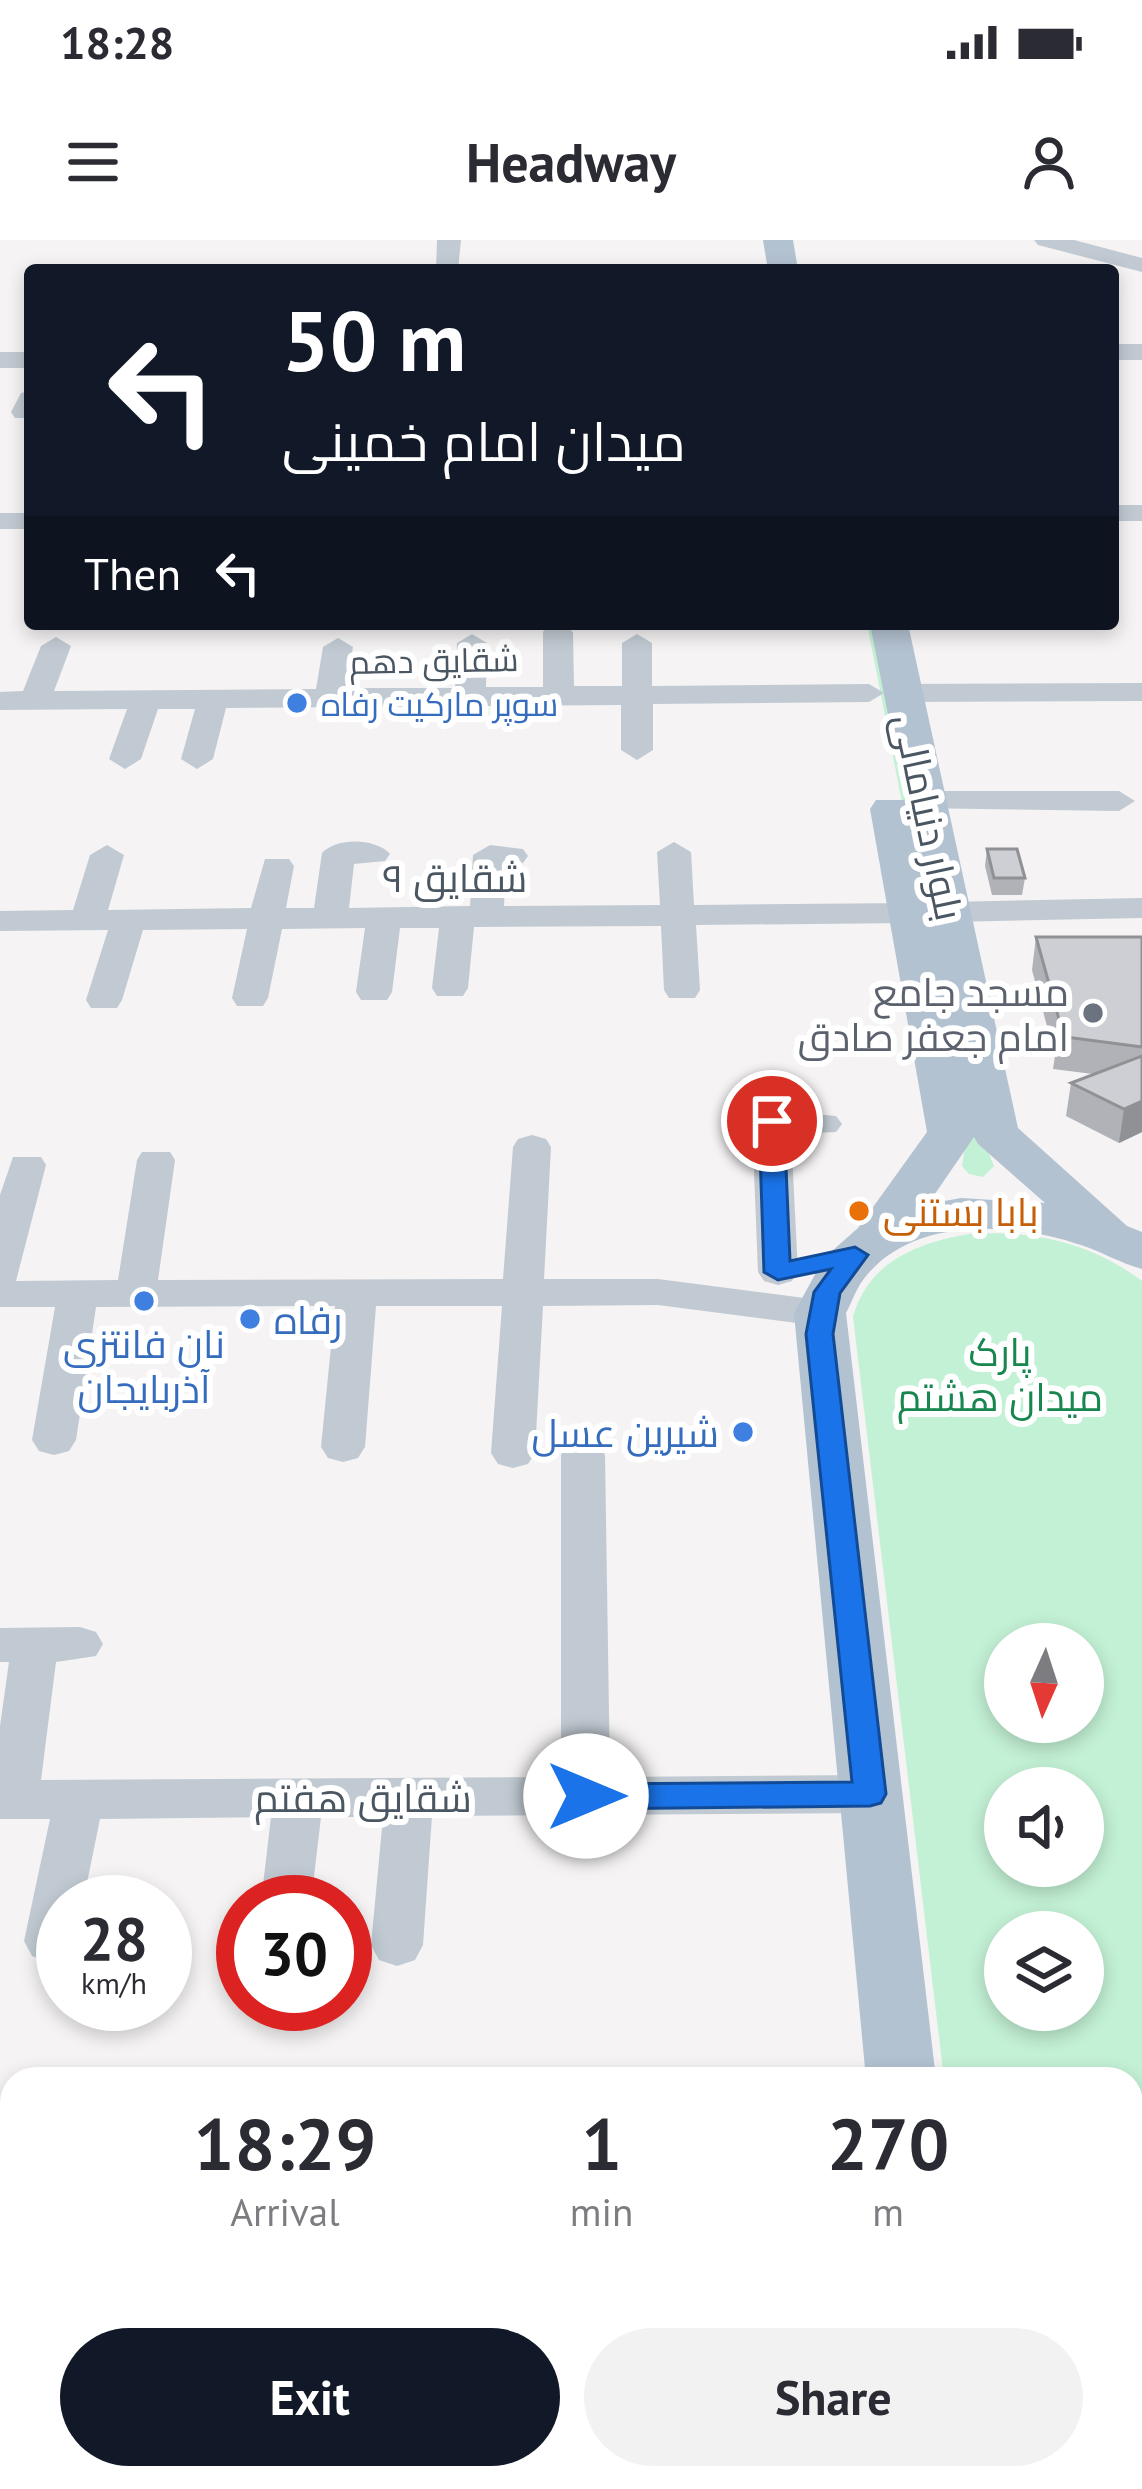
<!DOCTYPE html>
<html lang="en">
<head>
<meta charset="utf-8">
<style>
  body { margin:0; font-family:"PT Sans",Cairo,sans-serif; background:#f2f2f3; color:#2b2b33; height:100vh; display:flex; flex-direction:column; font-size:45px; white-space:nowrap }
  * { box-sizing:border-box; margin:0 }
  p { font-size:39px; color:#7c7c81 }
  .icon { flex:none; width:66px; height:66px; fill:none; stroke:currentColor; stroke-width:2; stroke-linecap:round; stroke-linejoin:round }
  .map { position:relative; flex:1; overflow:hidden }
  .side { position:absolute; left:0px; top:1827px; width:1143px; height:423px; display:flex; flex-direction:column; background:#fff; border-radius:36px 36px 0 0; box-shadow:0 6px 18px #0003 }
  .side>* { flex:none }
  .guide { position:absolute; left:24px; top:24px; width:1095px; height:366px; border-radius:12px; box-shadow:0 6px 18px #0003; background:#111827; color:#fff; overflow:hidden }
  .needle { width:78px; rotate:183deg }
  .tools { position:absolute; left:984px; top:1383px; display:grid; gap:24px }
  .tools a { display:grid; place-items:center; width:120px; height:120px; border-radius:50%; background:#fff; box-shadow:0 6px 18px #0003; font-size:60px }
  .speed { position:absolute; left:36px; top:1635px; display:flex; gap:24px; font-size:60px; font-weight:700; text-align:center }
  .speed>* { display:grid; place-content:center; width:156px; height:156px; border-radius:50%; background:#fff; box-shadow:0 6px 18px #0003; line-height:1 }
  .speed small { font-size:30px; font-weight:400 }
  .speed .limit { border:18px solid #d22; background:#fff; color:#111 }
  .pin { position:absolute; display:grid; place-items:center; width:102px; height:102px; color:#fff; margin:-51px; border:6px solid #fff; border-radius:50%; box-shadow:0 3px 12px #0007 }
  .me { position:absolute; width:132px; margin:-66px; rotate:90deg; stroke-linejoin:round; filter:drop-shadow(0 0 9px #0008) }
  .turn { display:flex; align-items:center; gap:42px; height:252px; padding:0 60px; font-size:54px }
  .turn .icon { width:156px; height:156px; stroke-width:2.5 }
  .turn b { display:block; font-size:84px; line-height:102px }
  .then { display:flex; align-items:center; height:114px; padding:0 60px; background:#0003; gap:24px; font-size:45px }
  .eta { display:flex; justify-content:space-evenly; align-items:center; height:204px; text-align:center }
  .eta b { font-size:72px; font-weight:800; line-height:84px }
  .button { display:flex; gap:24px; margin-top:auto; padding:24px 60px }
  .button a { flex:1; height:138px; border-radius:72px; background:#111827; color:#fff; font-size:48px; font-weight:800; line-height:138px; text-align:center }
  .button a+a { background:#f2f2f3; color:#2b2b33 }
  .status { display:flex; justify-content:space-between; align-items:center; height:84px; padding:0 60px; background:#fff; direction:ltr }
  .status svg { height:33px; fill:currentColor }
  header { display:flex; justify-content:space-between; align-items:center; height:156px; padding:0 60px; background:#fff; font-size:54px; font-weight:800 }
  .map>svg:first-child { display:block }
</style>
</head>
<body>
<div class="status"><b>18:28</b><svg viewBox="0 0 49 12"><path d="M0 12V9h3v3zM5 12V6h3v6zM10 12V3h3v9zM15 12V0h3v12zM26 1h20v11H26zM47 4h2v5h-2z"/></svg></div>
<header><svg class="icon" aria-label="menu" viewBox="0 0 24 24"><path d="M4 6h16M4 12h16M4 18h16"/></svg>Headway<svg class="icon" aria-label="person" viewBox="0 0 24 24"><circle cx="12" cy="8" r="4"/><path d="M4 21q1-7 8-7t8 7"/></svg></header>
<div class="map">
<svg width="1142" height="2249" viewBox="0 0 1142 2249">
  <rect width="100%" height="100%" fill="#f5f3f3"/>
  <g fill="#c3f1d5" fill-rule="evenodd">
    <polygon points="867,384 878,384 980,893 994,926 983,937 969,934 962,926 967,893"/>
    <path d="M969,994c64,-4 121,8 173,47v1182l-11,-5v-379h-187l-91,-762c15,-55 64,-74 116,-83zM1005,1404h78v78h-78zM1005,1548h78v78h-78zM1005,1692h78v78h-78z"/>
  </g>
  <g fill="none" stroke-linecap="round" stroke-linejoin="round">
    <g fill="#c1cad2" fill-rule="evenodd">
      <polygon points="437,0 461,0 458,30 436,30"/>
      <polygon points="1034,0 1074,0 1142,18 1142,32 1038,5"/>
      <rect x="1113" y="104" width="29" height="16"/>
      <rect x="0" y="112" width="30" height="16"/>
      <polygon points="30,151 30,178 15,178 11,172 21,153"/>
      <rect x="1113" y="265" width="29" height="16"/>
      <rect x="0" y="273" width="30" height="16"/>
      <polygon points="562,384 573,392 574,446 622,446 622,403 637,394 652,403 652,446 869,444 884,453 869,462 653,464 653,510 637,520 621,510 621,465 226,468 213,519 197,529 181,519 195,469 158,469 141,519 125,529 109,519 127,469 0,470 0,452 23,451 41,406 56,397 71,406 54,451 316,449 323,407 338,398 353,407 347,448 455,448 457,403 472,394 487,403 486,447 543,447 543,392 547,386"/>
      <polygon points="1142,443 1142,461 903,462 888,453 903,444"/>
      <polygon points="926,551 1119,551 1135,561 1119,571 914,568 910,561 914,554"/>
      <path d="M674,602l17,10 3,53 216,-2 12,3 5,7 -5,7 -12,3 -214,2 4,65 -5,8h-26l-5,-8 -3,-64 -187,1 -6,61 -5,8h-26l-5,-8 7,-60h-39l-8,64 -5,8h-26l-5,-8 9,-64 -83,1 -14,69 -5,8h-26l-5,-8 15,-69 -104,1 -21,70 -5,8h-26l-5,-8 22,-70 -108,1v-20l73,-1 17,-55 17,-10 17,10 -16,55 143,-2 14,-49h24l5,7 -8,42h28l8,-55c15,-16 54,-15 68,1l-5,7 -31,3 -5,44 121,-2 3,-51 17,-10 33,4 5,7 -5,7 -17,3 -2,40 156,-1 -3,-53z"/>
      <polygon points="1142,658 1142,678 949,682 937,679 932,672 937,665 949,662"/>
      <polygon points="771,870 836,876 842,884 836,892 791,894 798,1032 792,1041 778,1045 764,1041 758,1032 752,881 758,873"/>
      <polygon points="532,895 546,899 551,907 544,1039 658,1039 820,1060 835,1063 841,1073 835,1083 820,1086 658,1065 543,1066 535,1213 528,1224 513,1228 498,1224 491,1213 502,1066 376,1066 365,1207 358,1218 343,1222 328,1218 321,1207 335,1066 96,1067 76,1200 69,1211 54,1215 39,1211 32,1200 55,1067 0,1067 0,955 13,917 41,917 46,925 16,1041 118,1040 137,920 142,912 170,912 175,920 158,1040 503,1039 513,907 518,899"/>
      <polygon points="583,1200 598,1204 605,1215 610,1537 870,1535 887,1540 895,1554 887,1568 870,1573 432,1576 423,1705 415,1720 397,1726 379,1720 371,1705 383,1577 321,1577 311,1662 261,1662 271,1577 100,1579 83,1662 63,1662 63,1718 50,1722 32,1716 24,1701 50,1579 0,1579 0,1486 9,1422 0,1422 0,1388 80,1387 96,1392 103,1404 96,1416 56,1422 41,1540 561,1537 561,1215 568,1204"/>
      <rect x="0" y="2099" width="12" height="54"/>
      <polygon points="205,2238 265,2238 264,2249 204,2249"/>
      <polygon points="408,2238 468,2238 467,2249 407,2249"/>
      <polygon points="707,2238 767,2238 768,2249 708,2249"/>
    </g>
    <g fill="#b3c2d1" fill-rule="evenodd">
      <polygon points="763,0 793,0 798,30 768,30"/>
      <path d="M870,384h38l110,504 109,98 15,6v37c-22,-6 -40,-17 -61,-24 -68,-23 -170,-30 -218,35 -7,9 -11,22 -17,33l90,766h-70l-72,-766 30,-55 34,-30 69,-96 -57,-323 6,-9h29zM974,897l4,7 67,59 -84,-5 -33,6z"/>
      <polygon points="1033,2238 1125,2238 1130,2249 1038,2249"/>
    </g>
  </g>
  <g fill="#b0b2b7">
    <polygon points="987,609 1025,638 1022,655 992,655 985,626"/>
    <polygon points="1036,697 1142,697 1142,892 1119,903 1066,876 1071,843 1093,834 1053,829 1055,816 1032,730"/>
  </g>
  <polygon fill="#909195" points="1142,861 1142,892 1119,903 1124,869"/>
  <g fill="#cdcfd5" stroke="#909195" stroke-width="3">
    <polygon points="987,609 1017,609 1025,638 994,638"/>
    <polygon points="1036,697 1142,697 1142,807 1058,796 1060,783"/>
    <polygon points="1142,816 1142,861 1124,869 1071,843"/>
  </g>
  <polygon fill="#1a73e8" stroke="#114b97" stroke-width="3" points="772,874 784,881 790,1021 855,1007 868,1015 840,1053 833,1094 886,1554 881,1563 870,1566 586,1569 574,1565 570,1556 574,1547 586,1544 852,1542 806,1094 814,1052 831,1029 778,1040 764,1032 759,881"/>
  <g fill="#3f7fe0" stroke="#fff" stroke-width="4.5">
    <circle cx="297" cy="463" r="12"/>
    <circle cx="144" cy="1061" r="12"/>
    <circle cx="250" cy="1079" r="12"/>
    <circle cx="743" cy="1192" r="12"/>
  </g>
  <circle fill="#6b7280" stroke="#fff" stroke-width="4.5" cx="1093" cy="773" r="12"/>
  <circle fill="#e8710a" stroke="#fff" stroke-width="4.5" cx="859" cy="971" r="12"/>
  <g text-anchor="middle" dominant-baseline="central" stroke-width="12" stroke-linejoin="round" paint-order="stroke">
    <g font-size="33" fill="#4a5661" stroke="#fff">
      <text transform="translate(434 420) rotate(-1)">شقایق دهم</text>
    </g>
    <g font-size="33" fill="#366cbe" stroke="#fff" text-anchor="start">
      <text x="321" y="463">سوپر مارکیت رفاه</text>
    </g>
    <g font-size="39" fill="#4a5661" stroke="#fff">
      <text transform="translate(929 577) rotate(78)">بلوار دنیامالی</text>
      <text x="455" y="637">شقایق ۹</text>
      <text x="363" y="1557">شقایق هفتم</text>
    </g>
    <g font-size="39" fill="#5b616d" stroke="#fff" text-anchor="end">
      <text x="1069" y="751">مسجد جامع<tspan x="1069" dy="45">امام جعفر صادق</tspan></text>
    </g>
    <g font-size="39" fill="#c56008" stroke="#fff" text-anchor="start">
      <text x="883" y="971">بابا بستنی</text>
    </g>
    <g font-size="39" fill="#366cbe" stroke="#fff" text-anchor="start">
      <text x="274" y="1079">رفاه</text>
      <text x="144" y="1103" text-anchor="middle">نان فانتزی<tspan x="144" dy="45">آذربایجان</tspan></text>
      <text x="719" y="1192" text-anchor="end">شیرین عسل</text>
    </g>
    <g font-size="39" fill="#17864f" stroke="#fff">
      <text x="1000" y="1111">پارک<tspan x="1000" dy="45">میدان هشتم</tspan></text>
    </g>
  </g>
</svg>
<div class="tools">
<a><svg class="needle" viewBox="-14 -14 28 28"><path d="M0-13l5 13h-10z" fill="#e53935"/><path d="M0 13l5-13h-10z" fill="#7c7c81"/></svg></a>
<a><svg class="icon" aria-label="sound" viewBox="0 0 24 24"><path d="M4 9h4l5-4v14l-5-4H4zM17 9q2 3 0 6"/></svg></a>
<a><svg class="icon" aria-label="layers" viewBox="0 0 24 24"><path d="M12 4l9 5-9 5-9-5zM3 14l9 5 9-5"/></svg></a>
</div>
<div class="speed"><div>28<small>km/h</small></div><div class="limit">30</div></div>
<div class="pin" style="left:772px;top:881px;background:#d93025"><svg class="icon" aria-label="arrive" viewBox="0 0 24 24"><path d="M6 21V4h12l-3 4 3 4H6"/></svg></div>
<svg class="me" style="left:586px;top:1556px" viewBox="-20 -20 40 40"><circle r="19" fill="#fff"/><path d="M0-13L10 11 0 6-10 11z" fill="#1a73e8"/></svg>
<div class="guide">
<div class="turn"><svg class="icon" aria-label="left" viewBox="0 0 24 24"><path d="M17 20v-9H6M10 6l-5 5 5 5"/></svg><div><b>50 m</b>میدان امام خمینی</div></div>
<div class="then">Then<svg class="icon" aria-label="left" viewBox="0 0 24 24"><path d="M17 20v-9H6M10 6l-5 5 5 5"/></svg></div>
</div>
<section class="side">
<div class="eta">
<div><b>18:29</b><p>Arrival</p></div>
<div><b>1</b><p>min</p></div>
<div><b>270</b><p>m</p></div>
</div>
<div class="button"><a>Exit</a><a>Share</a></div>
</section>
</div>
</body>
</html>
